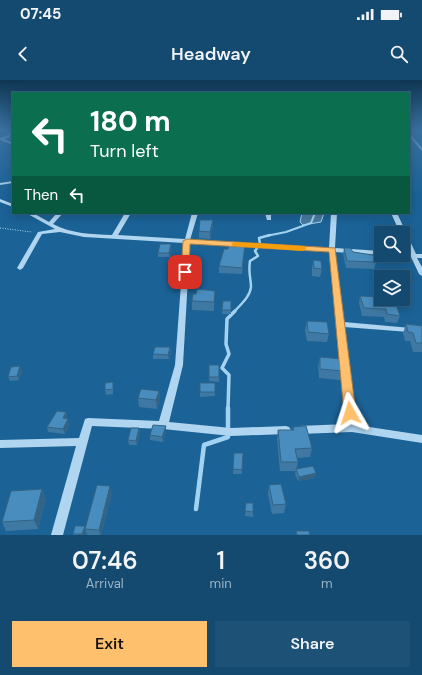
<!DOCTYPE html>
<html lang="en">
<head>
<meta charset="utf-8">
<style>
  body { margin:0; font-family:"DM Sans",sans-serif; background:#1d5175; color:#f1f3f6; height:100vh; display:flex; flex-direction:column; font-size:15px; white-space:nowrap }
  * { box-sizing:border-box; margin:0 }
  p { font-size:13px; color:#9db3c3 }
  .icon { flex:none; width:22px; height:22px; fill:none; stroke:currentColor; stroke-width:2; stroke-linecap:round; stroke-linejoin:round }
  .map { position:relative; height:455px; overflow:hidden }
  .details { display:flex; flex-direction:column; background:#144a70; flex:1 }
  .details>* { flex:none }
  .guide { position:absolute; left:12px; top:12px; width:398px; height:122px; border-radius:0px; box-shadow:0 2px 10px #0003,0 0 0 1px #336283; background:#0b6e4f; color:#fff; overflow:hidden }
  .controls { position:absolute; left:374px; top:146px; display:grid; gap:8px }
  .controls a { display:grid; place-items:center; width:36px; height:36px; border-radius:0px; background:#144a70; box-shadow:0 2px 10px #0003,0 0 0 1px #336283; font-size:20px }
  .pin { position:absolute; display:grid; place-items:center; width:34px; height:34px; color:#fff; margin:-17px; border-radius:8px; box-shadow:0 2px 6px #0006 }
  .me { position:absolute; width:44px; margin:-22px; rotate:354deg; stroke-linejoin:round; filter:drop-shadow(0 0 3px #0008) }
  .turn { display:flex; align-items:center; gap:14px; height:84px; padding:0 12px; font-size:18px }
  .turn .icon { width:52px; height:52px; stroke-width:2.5 }
  .turn b { display:block; font-size:28px; line-height:34px }
  .then { display:flex; align-items:center; height:38px; padding:0 12px; background:#0003; gap:8px; font-size:15px }
  .eta { display:flex; justify-content:space-evenly; align-items:center; height:68px; text-align:center }
  .eta b { font-size:24px; font-weight:600; line-height:28px }
  .button { display:flex; gap:8px; margin-top:auto; padding:8px 12px }
  .button a { flex:1; height:46px; border-radius:0px; background:#ffc06e; color:#111; font-size:16px; font-weight:600; line-height:46px; text-align:center }
  .button a+a { background:#1d5175; color:#f1f3f6 }
  .status { display:flex; justify-content:space-between; align-items:center; height:28px; padding:0 20px; background:#144a70; direction:ltr }
  .status svg { height:11px; fill:currentColor }
  header { display:flex; justify-content:space-between; align-items:center; height:52px; padding:0 12px; background:#144a70; font-size:18px; font-weight:600 }
  .map>svg:first-child { display:block }
</style>
</head>
<body>
<div class="status"><b>07:45</b><svg viewBox="0 0 49 12"><path d="M0 12V9h3v3zM5 12V6h3v6zM10 12V3h3v9zM15 12V0h3v12zM26 1h20v11H26zM47 4h2v5h-2z"/></svg></div>
<header><svg class="icon" aria-label="back" viewBox="0 0 24 24"><path d="M15 5l-7 7 7 7"/></svg>Headway<svg class="icon" aria-label="search" viewBox="0 0 24 24"><circle cx="10" cy="10" r="6"/><path d="M15 15l6 6"/></svg></header>
<div class="map">
<svg width="422" height="455" viewBox="0 0 422 455">
  <rect width="100%" height="100%" fill="#1b6296"/>
  <polygon fill="#487a9e" stroke="#a2d2f1" points="302,133 324,133 321,142 303,145 300,142"/>
  <g fill="none" stroke-linecap="round" stroke-linejoin="round">
    <polyline stroke="#a2d2f1" stroke-width="2" points="266,156 286,152 311,143 315,133"/>
    <path stroke="#a2d2f1" stroke-width="2.5" d="M234,232c6,-7 16,-15 17,-25 0,-9 -3,-14 -1,-26l8,-5 -3,-5 5,-7 -1,-6 11,-3"/>
    <polyline stroke="#a2d2f1" stroke-width="3.5" points="228,329 229,295 222,288 229,274 226,264 227,239 235,231"/>
    <polyline stroke="#a2d2f1" stroke-width="4.5" points="196,429 204,365 228,357 228,328"/>
    <polyline stroke="#afd5f0" stroke-width="1" stroke-dasharray="1 1.5" stroke-linecap="butt" points="0,148 32,152"/>
    <g fill="#afd5f0" fill-rule="evenodd">
      <polygon points="12,51 13,51 13,54 8,58 4,59 13,63 13,65 0,60 0,58 6,56"/>
      <polygon points="409,53 422,68 422,71 409,56"/>
      <polygon points="13,101 13,103 0,105 0,103"/>
      <polygon points="0,119 13,124 13,127 0,122"/>
      <path d="M26,133h7l16,9 8,-9h6l-10,11c18,10 39,10 59,11l13,-22h6l-13,22 67,4 7,-26h6l-8,27 139,8 2,-35h6l-2,35 46,3v4l-46,-3 9,70 78,7v4l-78,-6 12,98 66,10v8l-70,-11 -53,2 -3,-1 -2,-3 2,-3 3,-1 48,-2 -18,-172 -139,-9 -7,122 -14,57 62,6 55,-2 3,1 2,3 -2,3 -3,1 -55,2 -68,-7 -71,-3 -29,109h-12l25,-89 -76,2v-8l79,-2 6,-19 3,-1 71,3 16,-56 9,-122 -100,-6 -24,-5 -18,2 -19,34 -3,2 -3,-2 21,-36 17,-3z"/>
      <polygon points="265,133 271,133 271,140 267,140"/>
      <polygon points="391,133 397,133 416,174 422,174 422,178 417,178 422,187 422,196 419,194 411,177 403,177 400,175 403,175 403,173 410,174 403,159 403,153 400,153"/>
    </g>
  </g>
  <g fill="#3f79a3">
    <polygon points="213,147 210,159 199,158 199,151"/>
    <polygon points="245,164 242,194 219,193 219,186 228,169"/>
    <polygon points="172,168 170,177 158,177 158,173"/>
    <polygon points="344,168 353,172 376,182 374,189 346,188 343,174"/>
    <polygon points="313,180 322,189 320,197 312,196 312,188"/>
    <polygon points="215,211 214,231 192,230 192,221 196,214"/>
    <polygon points="360,216 400,236 397,243 385,242 384,237 362,236 359,223"/>
    <polygon points="223,221 231,230 231,234 222,234"/>
    <polygon points="307,241 329,254 327,262 307,261 305,250"/>
    <polygon points="406,244 422,246 422,272 413,272 410,261 405,261 403,253"/>
    <polygon points="170,267 171,272 169,279 153,279 153,274"/>
    <polygon points="320,277 342,291 340,300 319,298 318,286"/>
    <polygon points="209,285 219,285 219,302 209,301"/>
    <polygon points="22,291 19,300 10,301 8,297"/>
    <polygon points="113,302 113,314 106,315 105,310"/>
    <polygon points="200,303 215,303 215,316 200,317"/>
    <polygon points="159,311 160,320 157,329 139,327 138,318"/>
    <polygon points="66,332 67,336 66,339 70,344 65,354 48,352 47,347"/>
    <polygon points="293,347 312,368 310,377 297,378 298,382 296,391 280,391 277,359 278,350 292,350"/>
    <polygon points="139,348 140,353 137,365 129,365 128,360"/>
    <polygon points="166,351 163,362 150,360 150,355"/>
    <polygon points="234,373 243,373 242,394 233,394"/>
    <polygon points="296,389 316,393 315,398 298,401 295,394"/>
    <polygon points="269,405 286,424 284,433 272,434 268,414"/>
    <polygon points="42,409 46,419 38,449 6,451 2,442"/>
    <polygon points="112,413 101,455 87,455 86,451 85,455 73,455 73,454 85,448"/>
    <polygon points="246,423 253,432 253,437 245,436"/>
  </g>
  <g fill="#336385">
    <polygon points="213,140 213,147 210,159 210,152"/>
    <polygon points="171,164 172,168 170,177 169,173"/>
    <polygon points="215,211 215,219 214,231 214,222"/>
    <polygon points="170,267 171,272 169,279 168,275"/>
    <polygon points="20,286 22,291 19,300 17,296"/>
    <polygon points="159,311 160,320 157,329 156,320"/>
    <polygon points="66,332 67,336 64,343 63,338"/>
    <polygon points="68,339 70,344 65,354 63,349"/>
    <polygon points="166,346 166,351 163,362 162,357"/>
    <polygon points="139,348 140,353 137,365 136,361"/>
    <polygon points="316,393 315,398 298,401 299,397"/>
    <polygon points="110,406 112,413 101,455 100,455 99,450"/>
    <polygon points="42,409 46,419 38,449 34,440"/>
    <polygon points="85,446 86,451 85,455 82,455"/>
  </g>
  <g fill="#498dbe" stroke="#336385">
    <polygon points="200,140 213,140 210,152 199,151"/>
    <polygon points="160,164 171,164 169,173 158,173"/>
    <polygon points="229,164 245,164 242,188 219,186 224,169 228,169"/>
    <polygon points="344,168 350,168 353,172 373,175 376,182 347,181"/>
    <polygon points="313,180 321,181 322,189 314,188"/>
    <polygon points="197,209 215,211 214,222 192,221 193,214 196,214"/>
    <polygon points="360,216 381,217 381,219 394,219 400,236 387,234 386,229 364,228"/>
    <polygon points="223,221 231,221 231,230 222,230"/>
    <polygon points="307,241 327,242 329,254 308,252"/>
    <polygon points="406,244 422,246 422,263 416,263 413,253 408,252"/>
    <polygon points="155,267 170,267 168,275 153,274"/>
    <polygon points="320,277 341,279 342,291 320,289"/>
    <rect x="209" y="285" width="10" height="12"/>
    <polygon points="20,286 17,296 8,297 11,287"/>
    <polygon points="113,302 113,309 105,310 105,303"/>
    <rect x="200" y="303" width="15" height="9"/>
    <polygon points="141,309 159,311 156,320 138,318"/>
    <polygon points="57,331 66,332 63,338 68,339 63,349 47,347"/>
    <polygon points="153,345 166,346 162,357 150,355"/>
    <polygon points="306,346 312,368 295,369 298,382 281,382 278,350 294,350 293,347"/>
    <polygon points="131,348 139,348 136,361 128,360"/>
    <polygon points="234,373 243,373 242,390 233,389"/>
    <polygon points="313,386 316,393 299,397 296,389"/>
    <polygon points="281,404 286,424 273,425 269,405"/>
    <polygon points="97,405 110,406 99,450 85,449"/>
    <polygon points="42,409 34,440 2,442 11,411"/>
    <polygon points="246,423 253,423 253,432 245,431"/>
    <polygon points="75,446 85,446 82,454 73,454"/>
    <polygon points="296,451 309,451 310,455 297,455"/>
  </g>
  <linearGradient id="sky" x2="0" y2="1"><stop stop-color="#0f3652"/><stop offset="0.44" stop-color="#3971a0"/><stop offset="1" stop-color="#3971a0" stop-opacity="0"/></linearGradient>
  <rect width="422" height="115" fill="url(#sky)"/>
  <polygon fill="#ffc06e" stroke="#a67d48" points="187,159 335,168 356,333 355,337 346,337 344,333 329,172 190,164 189,192 185,195 181,192 183,161"/>
  <polygon fill="#f59e0b" points="235,162 303,166 307,168 303,171 233,166 231,164"/>
</svg>
<div class="controls">
<a><svg class="icon" aria-label="search" viewBox="0 0 24 24"><circle cx="10" cy="10" r="6"/><path d="M15 15l6 6"/></svg></a>
<a><svg class="icon" aria-label="layers" viewBox="0 0 24 24"><path d="M12 4l9 5-9 5-9-5zM3 14l9 5 9-5"/></svg></a>
</div>
<div class="pin" style="left:185px;top:192px;background:#d93025"><svg class="icon" aria-label="arrive" viewBox="0 0 24 24"><path d="M6 21V4h12l-3 4 3 4H6"/></svg></div>
<svg class="me" style="left:350px;top:333px" viewBox="-20 -20 40 40"><path d="M0-17L14 15 0 8-14 15z" fill="#ffc06e" stroke="#fff" stroke-width="4"/></svg>
<div class="guide">
<div class="turn"><svg class="icon" aria-label="left" viewBox="0 0 24 24"><path d="M17 20v-9H6M10 6l-5 5 5 5"/></svg><div><b>180 m</b>Turn left</div></div>
<div class="then">Then<svg class="icon" aria-label="left" viewBox="0 0 24 24"><path d="M17 20v-9H6M10 6l-5 5 5 5"/></svg></div>
</div>
</div>
<section class="details">
<div class="eta">
<div><b>07:46</b><p>Arrival</p></div>
<div><b>1</b><p>min</p></div>
<div><b>360</b><p>m</p></div>
</div>
<div class="button"><a>Exit</a><a>Share</a></div>
</section>
</body>
</html>
